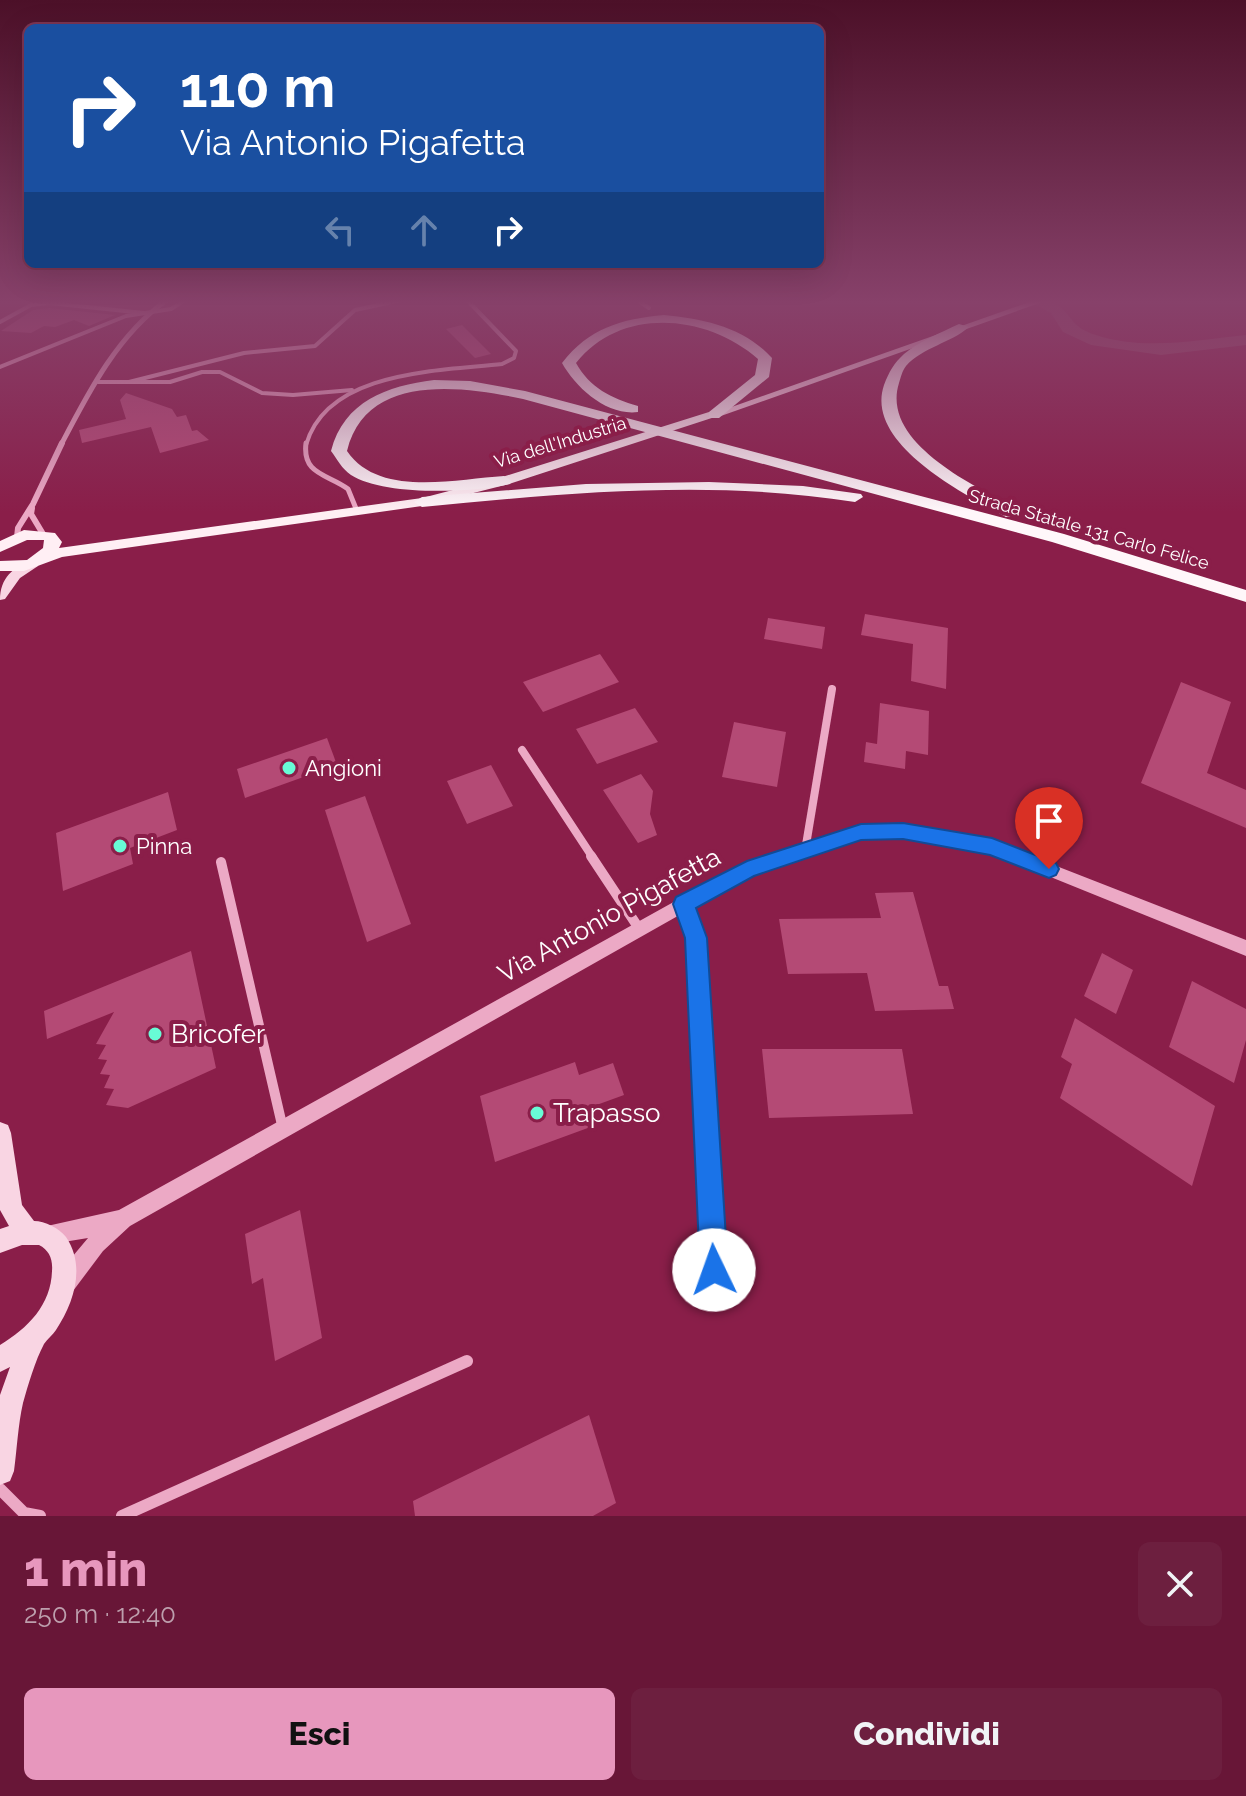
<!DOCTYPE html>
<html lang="it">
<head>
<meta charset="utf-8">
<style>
  body { margin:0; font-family:Raleway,sans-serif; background:#6d1f3f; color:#f1f3f6; height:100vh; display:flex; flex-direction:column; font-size:30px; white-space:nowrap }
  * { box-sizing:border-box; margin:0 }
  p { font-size:26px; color:#bd9fad }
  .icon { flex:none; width:44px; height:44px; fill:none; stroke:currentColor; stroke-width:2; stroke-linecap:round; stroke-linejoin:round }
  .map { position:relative; height:1516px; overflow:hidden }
  .panel { display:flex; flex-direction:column; background:#681637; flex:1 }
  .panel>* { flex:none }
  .hud { position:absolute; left:24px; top:24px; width:800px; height:244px; border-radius:12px; box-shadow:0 8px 32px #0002,0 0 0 2px #7b3552; background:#1a4fa0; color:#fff; overflow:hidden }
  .pin { position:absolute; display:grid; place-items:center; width:68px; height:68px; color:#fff; margin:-82px -34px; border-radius:50% 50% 50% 0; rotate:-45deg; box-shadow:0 0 8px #0007 }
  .pin .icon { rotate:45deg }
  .me { position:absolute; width:88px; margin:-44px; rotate:357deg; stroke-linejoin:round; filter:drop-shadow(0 0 6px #0008) }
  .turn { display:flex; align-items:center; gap:28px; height:168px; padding:0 24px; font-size:36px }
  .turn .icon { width:104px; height:104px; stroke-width:2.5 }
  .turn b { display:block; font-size:56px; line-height:68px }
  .lanes { display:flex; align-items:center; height:76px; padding:0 24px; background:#0003; justify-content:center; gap:40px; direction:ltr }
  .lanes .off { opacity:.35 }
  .round { display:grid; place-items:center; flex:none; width:84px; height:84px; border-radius:12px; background:#6d1f3f }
  .summary { display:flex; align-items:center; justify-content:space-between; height:136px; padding:0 24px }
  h1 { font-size:48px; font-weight:800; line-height:60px; color:#e797bd }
  .primary-button { display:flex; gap:16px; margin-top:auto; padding:16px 24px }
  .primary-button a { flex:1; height:92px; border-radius:12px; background:#e797bd; color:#111; font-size:32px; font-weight:800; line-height:92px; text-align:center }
  .primary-button a+a { background:#6d1f3f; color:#f1f3f6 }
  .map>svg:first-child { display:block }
</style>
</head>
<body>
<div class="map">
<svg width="1246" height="1516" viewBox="0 0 1246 1516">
  <rect width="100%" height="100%" fill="#8a1e49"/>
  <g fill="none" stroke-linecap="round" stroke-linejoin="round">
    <path fill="#924463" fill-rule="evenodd" d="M1027,300c51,0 32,24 69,35 48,16 101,5 150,0v10l-85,10 -70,-10 -28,-13 -12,-19z"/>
  </g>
  <g fill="#b44a75">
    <polygon points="49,308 115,315 89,326 74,320 55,327 44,326 31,333 1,331 33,310"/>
    <polygon points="462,325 491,354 475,358 446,329"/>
    <polygon points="126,393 172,409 177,417 186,415 192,431 197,430 209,440 160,453 151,427 82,443 79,430 126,419 120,400"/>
    <polygon points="865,614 948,628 946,689 911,681 913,644 861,635"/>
    <polygon points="768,618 825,627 822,649 764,639"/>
    <polygon points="600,654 619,682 543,712 523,682"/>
    <polygon points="1181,682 1231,702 1207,773 1246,790 1246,828 1141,783"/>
    <polygon points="880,703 929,711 928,755 906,751 905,769 864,762 866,742 877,744"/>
    <polygon points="635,708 658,742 597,764 576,729"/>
    <polygon points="734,722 786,732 777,787 722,777"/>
    <polygon points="327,738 337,765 245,798 237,769"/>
    <polygon points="491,765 513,806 467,824 447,781"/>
    <polygon points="641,774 653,791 650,814 657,835 638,843 603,790"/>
    <polygon points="168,792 177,830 130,848 133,864 63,891 56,833"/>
    <polygon points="365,796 411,924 367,942 325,810"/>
    <polygon points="913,892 939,986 948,986 954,1009 875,1011 867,973 788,974 779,919 881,918 875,893"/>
    <polygon points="191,951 216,1068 128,1108 106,1105 114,1089 104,1088 110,1075 100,1074 107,1060 98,1059 106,1045 96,1044 114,1012 47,1039 44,1011"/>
    <polygon points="1102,953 1133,970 1116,1014 1084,996"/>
    <polygon points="1192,981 1246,1009 1246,1040 1234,1083 1169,1047"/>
    <polygon points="1075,1018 1215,1106 1192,1186 1060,1098 1072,1064 1061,1057"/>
    <polygon points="762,1049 902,1049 913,1114 769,1118"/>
    <polygon points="575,1062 579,1075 613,1063 624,1095 591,1107 596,1125 495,1162 480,1096"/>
    <polygon points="300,1210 322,1338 275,1361 263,1278 252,1284 245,1234"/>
    <polygon points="589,1415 616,1503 593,1516 415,1516 413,1501"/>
  </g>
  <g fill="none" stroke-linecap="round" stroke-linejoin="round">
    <g stroke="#eca9c5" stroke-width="4">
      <polyline points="637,300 649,308"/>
      <polyline points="0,322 31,305 49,303 144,313"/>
      <polyline points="0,367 126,316 171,309 185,300"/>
      <polyline points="98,382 170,382 202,372 220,372 262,393 293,395 352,390"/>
      <polyline points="129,382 244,353 315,346 355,310 402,300"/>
      <path d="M306,445c21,-75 134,-74 196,-81l12,-6 2,-7 -49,-51"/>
    </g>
    <path stroke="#eca9c5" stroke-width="5" d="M306,443c-4,32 22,31 42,46l9,22"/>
    <path stroke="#eca9c5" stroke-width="5" d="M61,445c27,-52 57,-111 106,-145"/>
    <g stroke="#eca9c5" stroke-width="6">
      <polyline points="32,508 31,514 43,534"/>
      <polyline points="17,537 18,528 33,504 62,443"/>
    </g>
    <g stroke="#eca9c5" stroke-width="8">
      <polyline points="522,750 593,858"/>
      <polyline points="805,851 832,689"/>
    </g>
    <g stroke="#eca9c5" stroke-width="10">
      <polyline points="591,856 640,930"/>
      <polyline points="221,862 283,1129"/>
      <polyline points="684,904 696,938 707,1149"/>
    </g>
    <g stroke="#eca9c5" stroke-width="12">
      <polyline points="707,1147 714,1270"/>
      <polyline points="0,1489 24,1513 40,1516"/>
      <polyline points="122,1516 467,1361"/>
    </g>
    <polygon fill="#eca9c5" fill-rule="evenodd" points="903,825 992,841 1246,940 1246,956 991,853 903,837 861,838 752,874 130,1226 103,1251 73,1291 65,1294 57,1291 54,1283 57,1275 88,1238 45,1245 38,1242 35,1235 38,1228 119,1210 742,864 861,826"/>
    <g fill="#f9d5e3" fill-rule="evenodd">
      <polygon points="1035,300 1048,300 718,417 709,415"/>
      <path d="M33,559l6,4 -1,3 -18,12 -15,21 -5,1c0,-22 13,-33 33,-41z"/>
      <path d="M0,1122l8,3 3,8 11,72 12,16c11,0 25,7 32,16 20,29 8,66 -10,93 -3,5 -9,9 -12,14 -9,17 -16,41 -21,59 -5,22 -6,46 -9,68l-4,10 -10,4v-90l10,-28 -10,5v-27c28,-17 51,-40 52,-74 1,-12 -3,-21 -13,-26h-17l-22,8v-24l9,-3 -9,-16z"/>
    </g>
    <polygon fill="#ffeff4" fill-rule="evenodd" points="709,412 721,415 509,484 422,506 118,549 62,557 24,571 0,571 0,561 27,560 43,548 44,540 27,540 0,552 0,541 24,530 55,533 62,542 59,548 422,498 499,478"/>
    <g fill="#fff7fa" fill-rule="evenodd">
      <path d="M664,315c40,4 80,12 108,43l-3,19 -50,41h-10v-6l46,-37 3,-16c-51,-45 -137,-53 -182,4 14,25 35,35 62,43v6c-31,4 -62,-24 -76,-49 27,-35 59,-44 102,-48z"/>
      <path d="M959,324l10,3c-18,16 -46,20 -63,39 -4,5 -5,11 -7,17 -19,60 78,104 119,126l2,4 -2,4h-12c-41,-23 -142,-73 -122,-132 5,-13 10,-22 20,-31 16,-13 36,-21 55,-30z"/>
      <path d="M434,380l36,1 55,10 539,143 182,56v12l-194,-60 -529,-143c-60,-13 -157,-27 -176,52 32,47 108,28 157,25l8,5 -2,3c-37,9 -127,12 -159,-9 -9,-6 -14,-16 -20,-24 13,-50 56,-65 103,-71z"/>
      <path d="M709,482l94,4 58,8 2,3 -8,5c-142,-23 -290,-9 -433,5l-8,-5 8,-5 164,-13z"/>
    </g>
  </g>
  <linearGradient id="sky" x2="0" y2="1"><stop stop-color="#4c1028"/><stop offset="0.59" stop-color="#87416a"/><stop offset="1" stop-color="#87416a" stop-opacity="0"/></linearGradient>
  <rect width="1246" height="512" fill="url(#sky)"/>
  <polygon fill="#1a73e8" stroke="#114b97" stroke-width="2" points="903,823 992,838 1056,863 1059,869 1056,875 1049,878 990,855 903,839 861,840 754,876 696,908 707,938 728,1270 724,1279 714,1283 704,1279 700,1270 685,938 673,904 676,897 747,861 861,824"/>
  <g fill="#68fbd6" stroke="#8a1e49" stroke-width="3">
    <circle cx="289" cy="768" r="8"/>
    <circle cx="120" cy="846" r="8"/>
    <circle cx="155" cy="1034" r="8"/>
    <circle cx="537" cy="1113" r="8"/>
  </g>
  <g text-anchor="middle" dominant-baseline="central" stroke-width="8" stroke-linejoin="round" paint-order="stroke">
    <g font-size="18" fill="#fff" stroke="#8a1e49">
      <text transform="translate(560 442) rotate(-17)">Via dell'Industria</text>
      <text transform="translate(1089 529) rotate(16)">Strada Statale 131 Carlo Felice</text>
    </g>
    <g font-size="22" fill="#fff" stroke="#8a1e49" text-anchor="start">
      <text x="305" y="768">Angioni</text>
      <text x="136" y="846">Pinna</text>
    </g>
    <g font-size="26" fill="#fff" stroke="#8a1e49">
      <text transform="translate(609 915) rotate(-29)">Via Antonio Pigafetta</text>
    </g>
    <g font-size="26" fill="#fff" stroke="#8a1e49" text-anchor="start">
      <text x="171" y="1034">Bricofer</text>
      <text x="553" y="1113">Trapasso</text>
    </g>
  </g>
</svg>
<div class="pin" style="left:1049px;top:869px;background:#d93025"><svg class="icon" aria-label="arrive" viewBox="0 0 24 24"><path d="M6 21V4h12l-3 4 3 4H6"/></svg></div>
<svg class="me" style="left:714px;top:1270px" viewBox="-20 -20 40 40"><circle r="19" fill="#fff"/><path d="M0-13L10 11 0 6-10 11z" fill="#1a73e8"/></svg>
<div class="hud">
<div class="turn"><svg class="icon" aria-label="right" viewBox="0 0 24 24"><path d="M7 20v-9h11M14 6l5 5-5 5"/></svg><div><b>110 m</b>Via Antonio Pigafetta</div></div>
<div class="lanes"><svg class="icon off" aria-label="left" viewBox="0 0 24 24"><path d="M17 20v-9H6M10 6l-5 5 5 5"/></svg><svg class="icon off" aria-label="ahead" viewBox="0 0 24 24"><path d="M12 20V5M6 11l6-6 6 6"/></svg><svg class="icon" aria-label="right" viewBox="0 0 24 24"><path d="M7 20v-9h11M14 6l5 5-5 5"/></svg></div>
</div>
</div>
<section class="panel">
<div class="summary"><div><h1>1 min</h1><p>250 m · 12:40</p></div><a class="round"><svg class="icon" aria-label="close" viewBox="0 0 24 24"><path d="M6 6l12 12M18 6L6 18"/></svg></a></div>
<div class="primary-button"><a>Esci</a><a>Condividi</a></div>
</section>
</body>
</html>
